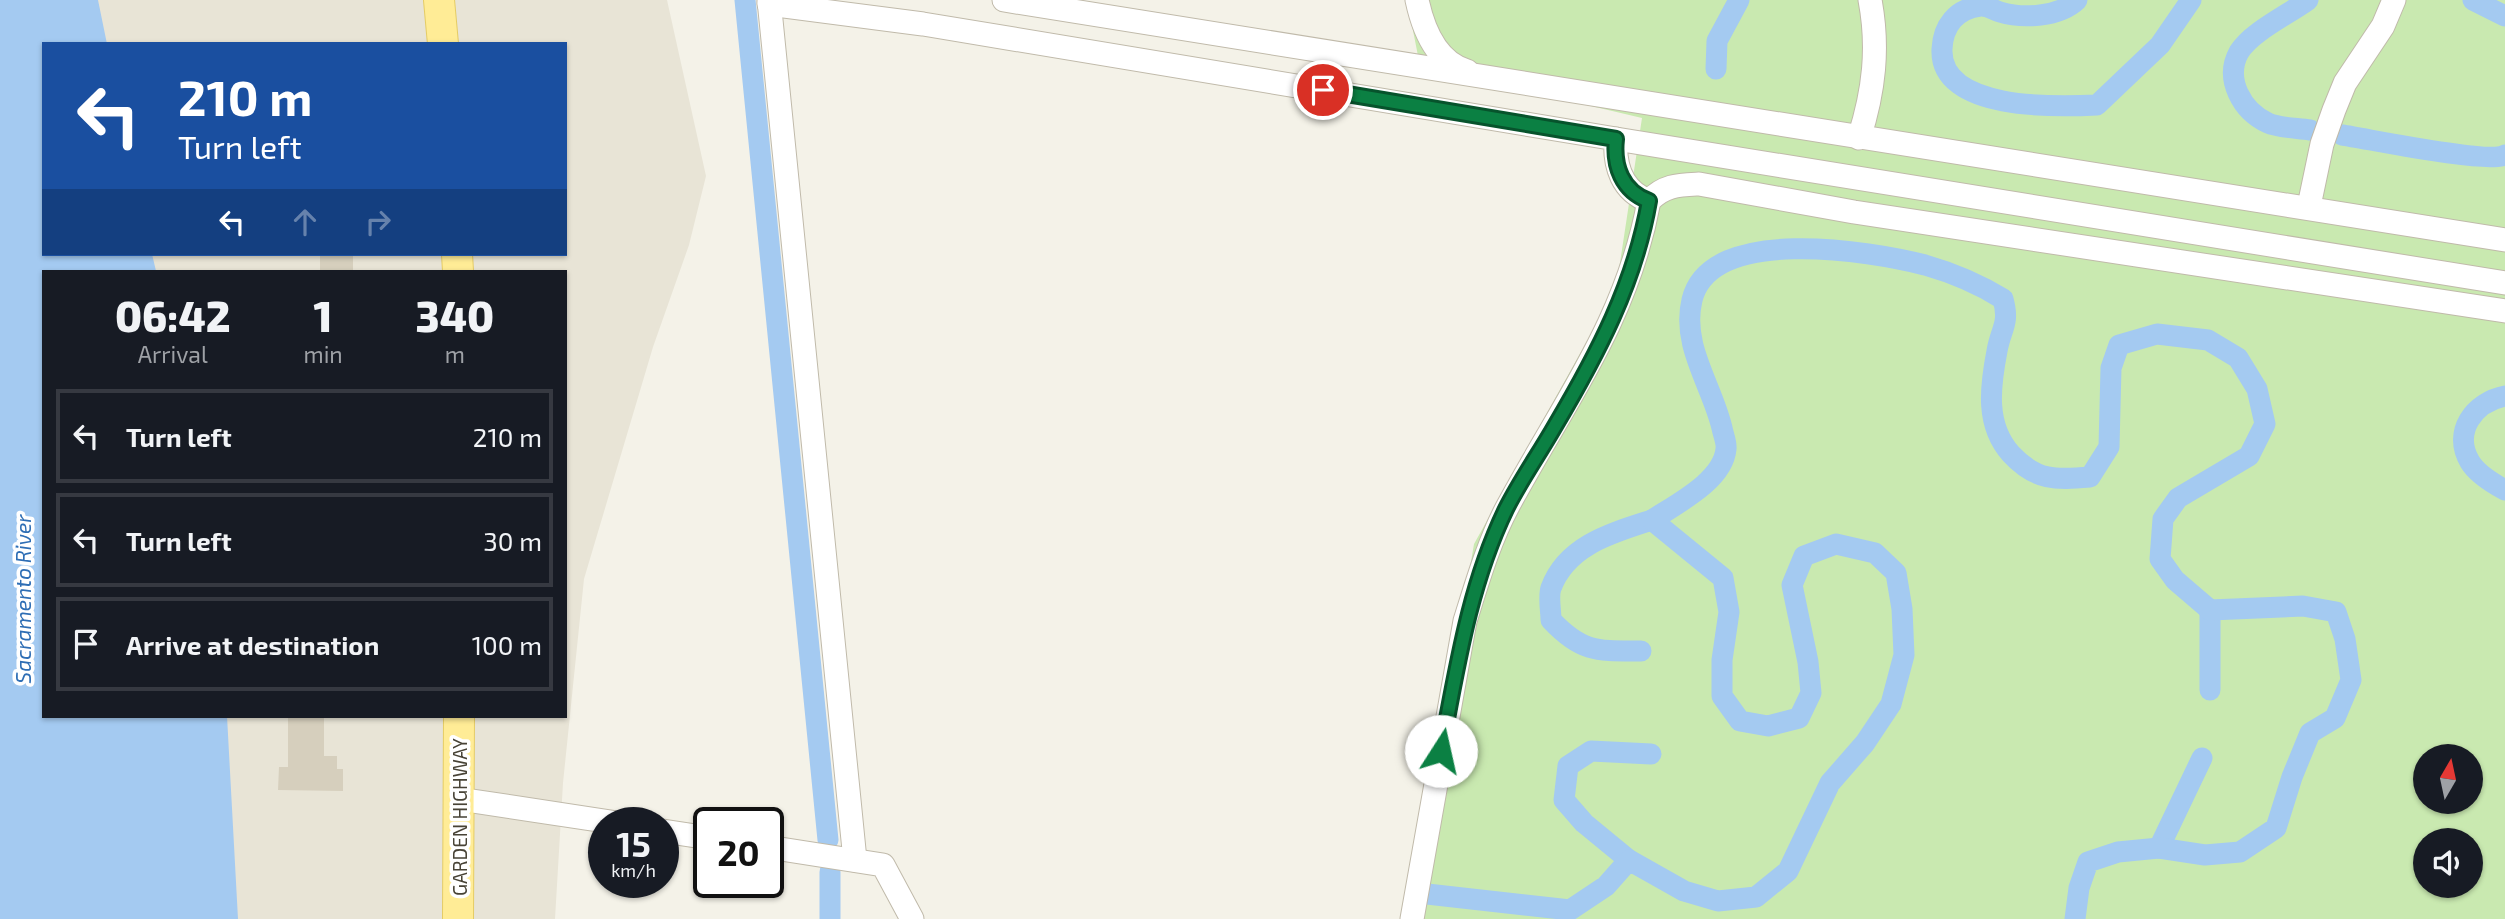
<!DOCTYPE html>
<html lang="en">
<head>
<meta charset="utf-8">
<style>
  body { margin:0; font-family:"Exo 2",sans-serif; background:#20242c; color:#f1f3f6; height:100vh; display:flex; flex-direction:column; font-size:26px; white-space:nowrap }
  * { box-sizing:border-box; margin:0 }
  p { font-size:23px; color:#9ea1a6 }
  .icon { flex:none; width:38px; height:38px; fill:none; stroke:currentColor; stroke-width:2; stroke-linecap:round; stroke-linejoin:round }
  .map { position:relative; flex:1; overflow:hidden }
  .sheet { position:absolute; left:42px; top:270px; width:525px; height:448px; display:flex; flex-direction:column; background:#171b24; border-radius:0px; box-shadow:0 2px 5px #0004 }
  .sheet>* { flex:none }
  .top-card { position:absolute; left:42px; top:42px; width:525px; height:214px; border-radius:0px; box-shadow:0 2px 5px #0004; background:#1a4fa0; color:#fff; overflow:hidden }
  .needle { width:46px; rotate:9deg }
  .tools { position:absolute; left:2413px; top:744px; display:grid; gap:14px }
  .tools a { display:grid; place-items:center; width:70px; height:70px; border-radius:50%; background:#171b24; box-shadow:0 2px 5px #0004; font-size:35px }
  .speed { position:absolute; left:588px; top:807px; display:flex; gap:14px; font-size:35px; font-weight:700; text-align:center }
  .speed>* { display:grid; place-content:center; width:91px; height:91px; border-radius:50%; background:#171b24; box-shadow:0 2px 5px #0004; line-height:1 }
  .speed small { font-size:18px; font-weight:400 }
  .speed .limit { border:4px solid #111; border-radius:10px; background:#fff; color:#111 }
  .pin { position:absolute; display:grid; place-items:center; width:60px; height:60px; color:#fff; margin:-30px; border:4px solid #fff; border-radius:50%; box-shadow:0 2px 7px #0007 }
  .me { position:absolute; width:77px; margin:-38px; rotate:10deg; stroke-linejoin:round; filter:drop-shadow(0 0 5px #0008) }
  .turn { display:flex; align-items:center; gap:24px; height:147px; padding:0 21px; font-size:32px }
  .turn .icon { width:91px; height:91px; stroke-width:2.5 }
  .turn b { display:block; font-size:49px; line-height:60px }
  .lanes { display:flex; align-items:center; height:66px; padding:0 21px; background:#0003; justify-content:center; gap:35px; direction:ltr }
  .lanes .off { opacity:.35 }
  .eta { display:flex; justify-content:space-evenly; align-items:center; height:119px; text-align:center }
  .eta b { font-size:42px; font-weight:800; line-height:49px }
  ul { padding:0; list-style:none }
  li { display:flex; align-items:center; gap:21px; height:94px; margin:0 14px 10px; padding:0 7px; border:4px solid #363941; border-radius:0px }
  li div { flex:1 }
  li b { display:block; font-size:26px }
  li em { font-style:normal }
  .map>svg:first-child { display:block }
</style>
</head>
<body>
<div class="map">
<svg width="2505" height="919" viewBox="0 0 2505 919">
  <rect width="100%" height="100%" fill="#f4f2e8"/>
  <polygon fill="#e8e4d6" points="83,0 667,0 706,176 689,245 653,347 584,579 563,783 555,919 203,919 190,716 565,716 565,271 130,271 127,254 565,254 565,44 90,44"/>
  <path fill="#c9e9b0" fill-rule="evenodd" d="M1407,0h1098v919h-1095l64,-375 142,-255 26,-171 -222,-52zM2426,756h45v46h-45zM2426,840h45v46h-45z"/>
  <polygon fill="#a4caf1" points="0,0 98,0 107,44 44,44 44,254 152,254 156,271 44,271 44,716 227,716 238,919 0,919"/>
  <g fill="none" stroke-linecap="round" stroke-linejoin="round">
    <g stroke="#a4caf1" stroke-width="21">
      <polyline points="745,0 828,840"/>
      <path d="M2077,0c-18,17 -54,19 -77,12 -7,-2 -13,-7 -20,-6 -24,3 -37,20 -38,43 -3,62 114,58 155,56l63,-60 31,-45"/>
      <path d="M2308,0c-19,14 -57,32 -69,52 -15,27 3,59 29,71 11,5 29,5 42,7"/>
      <polyline points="2473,0 2505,16"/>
      <polyline points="1716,69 1717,41 1739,0"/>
      <path d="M2342,135c27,4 146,29 163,20"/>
      <path d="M2505,396c-31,6 -53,36 -35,66 7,12 24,22 35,28"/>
      <path d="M1641,651c-43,0 -59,2 -90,-31 0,-9 -3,-24 0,-32 16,-43 61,-55 101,-68"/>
      <polyline points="2210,690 2210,610"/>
      <polyline points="2159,848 2202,758"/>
      <polyline points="1629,860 1584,823 1564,800 1568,766 1591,751 1651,754"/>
      <polyline points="830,872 830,919"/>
      <path d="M1427,894l143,16 36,-24 23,-26 55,31 34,10 38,-4 32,-26 42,-88 35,-40 26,-39 13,-49 -2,-46 -6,-36 -21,-20 -39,-9 -32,12 -12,29 16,77 3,31 -12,25 -31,8 -28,-5 -18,-25v-36l7,-48 -6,-34 -71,-58c24,-16 71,-39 74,-71 1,-6 -3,-15 -4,-21 -10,-43 -41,-82 -30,-128 18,-76 178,-49 233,-35 28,8 54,19 78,34 7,25 -2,29 -6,52 -7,36 -12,74 14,103 25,27 45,26 79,23l19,-30 2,-79 8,-23 38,-11 51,6 30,18 19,31 8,35 -16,32 -71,42 -15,21 -3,40 15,21 35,30 93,-4 33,6 9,27 6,41 -16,38 -25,15 -18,44 -16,51 -36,24 -35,3 -46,-7 -41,4 -30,10 -9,26 -4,31"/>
    </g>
  </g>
  <g fill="#d6cfbd">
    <rect x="320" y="254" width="33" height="17"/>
    <polygon points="288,716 324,716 324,756 337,756 337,769 343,769 343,791 278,790 279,767 288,767"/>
  </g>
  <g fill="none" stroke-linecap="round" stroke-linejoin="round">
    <g stroke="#c0baaa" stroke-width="25">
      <g id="minor">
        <polyline points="769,0 855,860"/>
        <polyline points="1004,0 2505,240"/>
        <path d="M1417,0c6,28 19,62 50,71"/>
        <path d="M769,4l154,20 693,115c-2,27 6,52 33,62"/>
        <path d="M1859,138c15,-47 20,-90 11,-138"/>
        <polyline points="1616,139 2505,283"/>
        <polyline points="2309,206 2322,144 2334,110 2345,83 2383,26 2394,0"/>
        <polyline points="459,799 611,822"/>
        <polyline points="663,831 709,838"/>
        <polyline points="768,847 883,865 912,919"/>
        <path d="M1412,919l53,-298c12,-38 24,-80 43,-115 56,-104 119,-185 141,-305 15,-16 30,-16 50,-17l155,28 651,99"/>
      </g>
    </g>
    <g stroke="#e5cc65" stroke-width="32">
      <g id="major">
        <polyline points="439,0 443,44"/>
        <polyline points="457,254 458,271"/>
        <polyline points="458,919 459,716"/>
      </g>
    </g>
    <use href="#minor" stroke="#fff" stroke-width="23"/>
    <use href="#major" stroke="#ffec96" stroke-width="30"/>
  </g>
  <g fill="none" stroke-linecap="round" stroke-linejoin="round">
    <g stroke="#07532c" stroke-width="18">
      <path id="route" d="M1323,90l293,49c-3,27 6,52 33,62 -14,82 -52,154 -94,225 -16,28 -35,55 -49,83 -37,77 -49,158 -65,242"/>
    </g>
    <use href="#route" stroke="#0b8043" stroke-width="12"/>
  </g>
  <g text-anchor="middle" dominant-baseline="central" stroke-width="7" stroke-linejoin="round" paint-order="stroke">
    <g font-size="19" fill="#484336" stroke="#fff">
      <text transform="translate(459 817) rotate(-90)">GARDEN HIGHWAY</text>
    </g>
    <g font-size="21" font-style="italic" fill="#2e6eb5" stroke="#fff">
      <text transform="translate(22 599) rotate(-90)">Sacramento River</text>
    </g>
  </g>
</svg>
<div class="tools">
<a><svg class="needle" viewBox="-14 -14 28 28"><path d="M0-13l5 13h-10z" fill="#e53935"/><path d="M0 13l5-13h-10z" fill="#9ea1a6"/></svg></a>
<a><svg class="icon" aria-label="sound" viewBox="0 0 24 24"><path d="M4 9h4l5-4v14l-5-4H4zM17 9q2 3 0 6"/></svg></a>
</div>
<div class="speed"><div>15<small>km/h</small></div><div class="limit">20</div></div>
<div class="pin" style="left:1323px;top:90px;background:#d93025"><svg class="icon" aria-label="arrive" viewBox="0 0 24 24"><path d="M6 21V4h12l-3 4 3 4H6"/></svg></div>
<svg class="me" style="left:1441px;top:751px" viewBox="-20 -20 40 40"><circle r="19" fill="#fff"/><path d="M0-13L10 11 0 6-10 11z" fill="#0b8043"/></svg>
<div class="top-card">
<div class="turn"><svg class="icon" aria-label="left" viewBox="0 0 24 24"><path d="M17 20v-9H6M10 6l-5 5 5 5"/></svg><div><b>210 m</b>Turn left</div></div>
<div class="lanes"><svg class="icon" aria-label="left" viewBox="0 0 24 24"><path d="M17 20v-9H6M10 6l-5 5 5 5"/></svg><svg class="icon off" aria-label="ahead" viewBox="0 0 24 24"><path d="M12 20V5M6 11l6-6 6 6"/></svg><svg class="icon off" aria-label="right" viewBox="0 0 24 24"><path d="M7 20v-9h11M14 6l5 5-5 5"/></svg></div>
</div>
<section class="sheet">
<div class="eta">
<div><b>06:42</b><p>Arrival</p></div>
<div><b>1</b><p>min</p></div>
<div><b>340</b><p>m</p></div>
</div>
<ul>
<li><svg class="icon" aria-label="left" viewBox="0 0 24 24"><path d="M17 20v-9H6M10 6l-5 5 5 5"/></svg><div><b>Turn left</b></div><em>210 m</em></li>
<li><svg class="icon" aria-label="left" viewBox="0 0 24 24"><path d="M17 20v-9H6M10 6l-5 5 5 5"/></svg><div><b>Turn left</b></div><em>30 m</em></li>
<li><svg class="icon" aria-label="arrive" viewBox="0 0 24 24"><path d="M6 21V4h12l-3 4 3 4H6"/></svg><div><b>Arrive at destination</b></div><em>100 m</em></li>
</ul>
</section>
</div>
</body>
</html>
